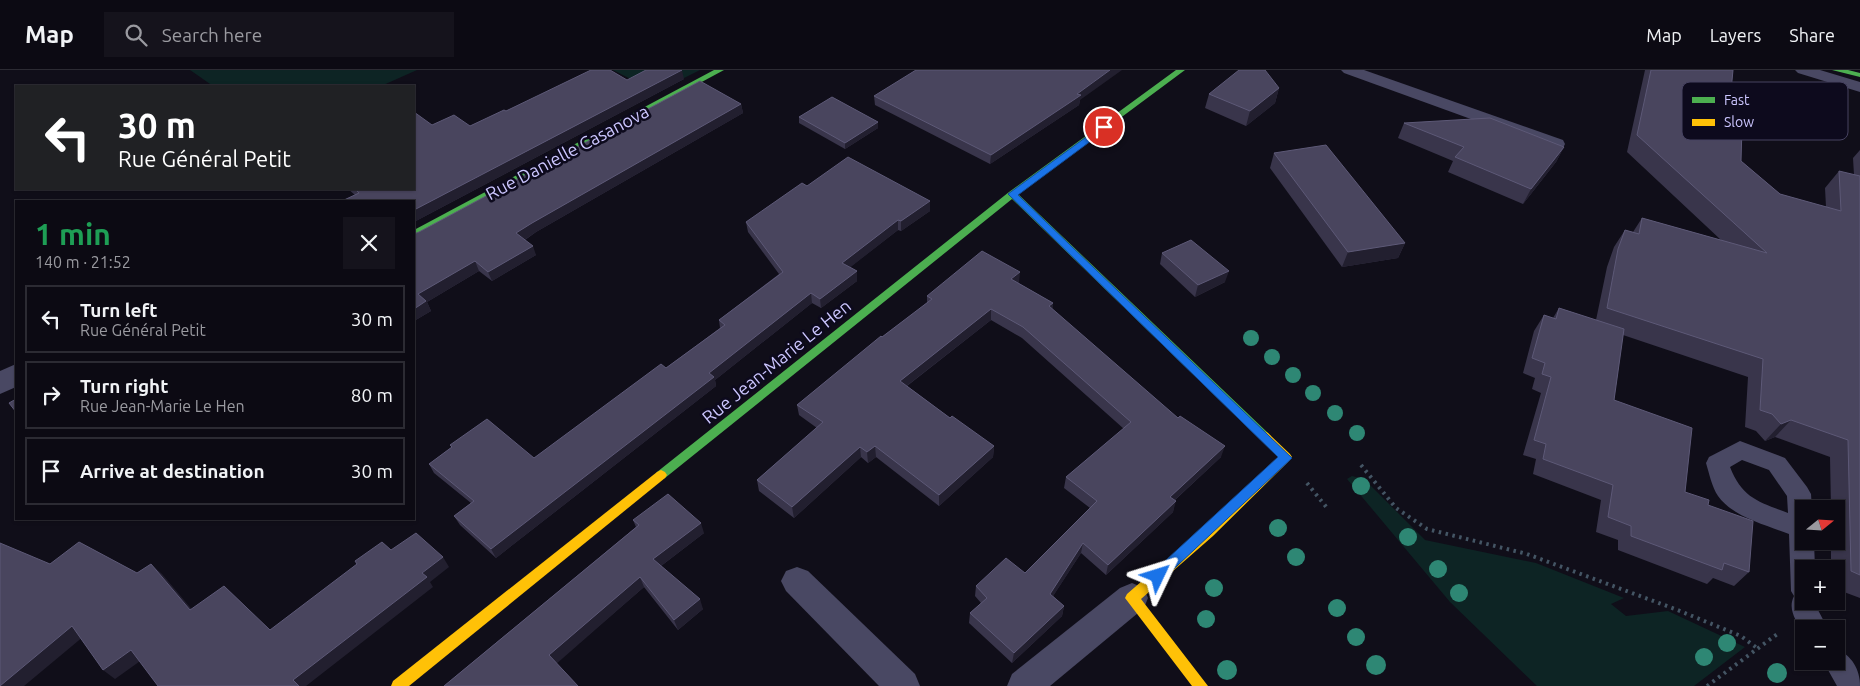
<!DOCTYPE html>
<html lang="en">
<head>
<meta charset="utf-8">
<style>
  body { margin:0; font-family:Ubuntu,sans-serif; background:#15131c; color:#f1f3f6; height:100vh; display:flex; flex-direction:column; font-size:19px; white-space:nowrap }
  * { box-sizing:border-box; margin:0 }
  p { font-size:16px; color:#9a9aa0 }
  .icon { flex:none; width:28px; height:28px; fill:none; stroke:currentColor; stroke-width:2; stroke-linecap:round; stroke-linejoin:round }
  .map { position:relative; flex:1; overflow:hidden }
  .details { position:absolute; left:15px; top:130px; width:400px; height:320px; display:flex; flex-direction:column; background:#0c0a13; border-radius:0px; box-shadow:0 1px 4px #0004,0 0 0 1px #2c2b33 }
  .details>* { flex:none }
  .guide { position:absolute; left:15px; top:15px; width:400px; height:105px; border-radius:0px; box-shadow:0 1px 4px #0004,0 0 0 1px #2c2b33; background:#202124; color:#fff; overflow:hidden }
  .needle { width:32px; rotate:72deg }
  .fabs { position:absolute; left:1795px; top:430px; display:grid; gap:10px }
  .fabs a { display:grid; place-items:center; width:50px; height:50px; border-radius:0px; background:#0c0a13; box-shadow:0 1px 4px #0004,0 0 0 1px #2c2b33; font-size:25px }
  .pin { position:absolute; display:grid; place-items:center; width:42px; height:42px; color:#fff; margin:-21px; border:2px solid #fff; border-radius:50%; box-shadow:0 1px 5px #0007 }
  .me { position:absolute; width:55px; margin:-28px; rotate:49deg; stroke-linejoin:round; filter:drop-shadow(0 0 4px #0008) }
  .turn { display:flex; align-items:center; gap:18px; height:105px; padding:0 20px; font-size:22px }
  .turn .icon { width:65px; height:65px; stroke-width:2.5 }
  .turn b { display:block; font-size:35px; line-height:42px }
  .round { display:grid; place-items:center; flex:none; width:52px; height:52px; border-radius:0px; background:#15131c }
  .head { display:flex; align-items:center; justify-content:space-between; height:85px; padding:0 20px }
  h1 { font-size:30px; font-weight:600; line-height:38px; color:#1e9e55 }
  ul { padding:0; list-style:none }
  li { display:flex; align-items:center; gap:15px; height:68px; margin:0 10px 8px; padding:0 10px; border:2px solid #2c2b33; border-radius:0px }
  li div { flex:1 }
  li b { display:block; font-size:19px }
  li em { font-style:normal }
  header { display:flex; align-items:center; gap:30px; box-sizing:border-box; height:70px; padding:0 25px; background:#0c0a13; border-bottom:1px solid #2c2b33 }
  header strong { font-size:24px }
  nav { display:flex; gap:28px; margin-inline-start:auto; font-size:18px }
  .search { width:350px; height:45px; background:#15131c; display:flex; align-items:center; gap:12px; box-sizing:border-box; padding:0 18px; border-radius:0px; color:#9a9aa0; font-size:19px }
  .map>svg:first-child { display:block }
</style>
</head>
<body>
<header>
<strong>Map</strong>
<div class="search"><svg class="icon" aria-label="search" viewBox="0 0 24 24"><circle cx="10" cy="10" r="6"/><path d="M15 15l6 6"/></svg>Search here</div>
<nav><a>Map</a><a>Layers</a><a>Share</a></nav>
</header>
<div class="map">
<svg width="1860" height="616" viewBox="0 0 1860 616">
  <rect width="100%" height="100%" fill="#100e19"/>
  <g fill="#0d2424">
    <polygon points="190,0 417,0 381,16 213,16"/>
    <polygon points="613,0 700,0 656,22"/>
    <polygon points="1352,406 1364,409 1425,470 1536,493 1624,528 1611,534 1626,546 1668,541 1745,577 1694,616 1537,616 1450,532 1347,409"/>
  </g>
  <g fill="none" stroke-linecap="round" stroke-linejoin="round">
    <g stroke="#445564" stroke-width="4" stroke-dasharray="2.5 4.5" stroke-linecap="butt">
      <polyline points="1361,395 1396,438 1427,459 1527,484 1675,539 1741,566 1757,578"/>
      <polyline points="1307,413 1327,438"/>
      <polyline points="1707,616 1780,562"/>
    </g>
    <g fill="#494863" fill-rule="evenodd">
      <polygon points="1341,0 1364,0 1563,70 1565,74 1563,78 1551,78 1344,3"/>
      <polygon points="1795,0 1820,0 1860,12 1860,22 1798,3"/>
      <path d="M1740,371l45,17 22,29 4,7 1,15h-8v32h10l1,28h-11v32h13l1,9 10,19h-24v5c-7,-12 -17,-24 -10,-38l-3,-5 -2,-57c-23,-9 -56,-17 -71,-38 -6,-9 -9,-23 -12,-33l3,-6zM1742,390l27,10 18,26 1,17c-29,-11 -46,-15 -58,-46z"/>
      <path d="M1836,579c16,6 24,21 24,37h-23l-14,-25h13z"/>
    </g>
    <g fill="#494863" fill-rule="evenodd">
      <polygon points="16,294 16,317 0,324 0,301"/>
      <polygon points="797,497 808,501 915,604 920,616 879,616 786,521 781,511 786,501"/>
      <polygon points="1132,513 1144,518 1148,528 1144,538 1050,616 1007,616 1012,604 1120,518"/>
    </g>
    <g fill="#4caf50" fill-rule="evenodd">
      <polygon points="714,0 724,0 414,167 414,160"/>
      <polygon points="1176,0 1185,0 1018,124 1268,363 1270,366 1268,369 1260,369 1012,129 665,408 661,410 657,408 655,405 657,402 1009,122"/>
      <polygon points="1832,0 1848,0 1860,3 1860,7"/>
    </g>
    <g fill="#ffc107" fill-rule="evenodd">
      <polygon points="1264,361 1268,363 1290,384 1292,387 1290,390 1213,466 1141,529 1208,616 1192,616 1125,528 1127,524 1203,458 1278,387 1260,369 1258,366 1260,363"/>
      <polygon points="661,400 665,402 667,405 665,408 409,616 391,616 393,611 657,402"/>
    </g>
  </g>
  <g fill="#2e8774">
    <circle cx="1251" cy="268" r="8"/>
    <circle cx="1272" cy="287" r="8"/>
    <circle cx="1293" cy="305" r="8"/>
    <circle cx="1313" cy="323" r="8"/>
    <circle cx="1335" cy="343" r="8"/>
    <circle cx="1357" cy="363" r="8"/>
    <circle cx="1361" cy="416" r="9"/>
    <circle cx="1278" cy="458" r="9"/>
    <circle cx="1408" cy="467" r="9"/>
    <circle cx="1296" cy="487" r="9"/>
    <circle cx="1438" cy="499" r="9"/>
    <circle cx="1214" cy="518" r="9"/>
    <circle cx="1459" cy="523" r="9"/>
    <circle cx="1337" cy="538" r="9"/>
    <circle cx="1206" cy="549" r="9"/>
    <circle cx="1356" cy="567" r="9"/>
    <circle cx="1727" cy="573" r="9"/>
    <circle cx="1704" cy="587" r="9"/>
    <circle cx="1376" cy="595" r="10"/>
    <circle cx="1227" cy="600" r="10"/>
    <circle cx="1777" cy="603" r="10"/>
  </g>
  <g fill="#39354b">
    <polygon points="1645,0 1733,0 1728,53 1741,91 1780,124 1826,137 1825,118 1839,101 1854,105 1853,88 1860,80 1860,528 1836,519 1836,499 1831,499 1831,471 1836,471 1836,439 1831,439 1830,387 1775,367 1765,371 1756,361 1745,357 1748,307 1623,265 1614,330 1685,422 1708,435 1749,502 1734,516 1713,508 1707,514 1618,480 1618,470 1596,462 1601,430 1533,404 1536,389 1523,385 1541,323 1532,319 1535,308 1523,303 1534,261 1544,245 1553,248 1559,238 1596,250 1607,197 1614,177 1625,160 1633,162 1642,148 1721,170 1627,82"/>
    <polygon points="684,9 414,152 414,131 355,125 348,119 414,119 432,55 470,56 506,41 627,10"/>
    <polygon points="1279,18 1275,33 1246,56 1205,38 1209,24"/>
    <polygon points="874,26 1080,30 1079,35 990,94 875,35"/>
    <polygon points="741,34 743,43 536,162 525,170 536,185 492,211 479,201 427,232 431,241 414,251 414,164 419,162"/>
    <polygon points="799,47 878,58 845,79 799,53"/>
    <polygon points="1404,53 1564,77 1556,92 1523,134 1448,102 1453,91 1398,68"/>
    <polygon points="1274,83 1405,173 1398,188 1342,197 1270,98"/>
    <polygon points="807,116 930,141 901,161 898,160 850,197 857,201 857,211 821,238 812,233 715,310 716,316 496,488 460,455 454,446 471,433 434,403 429,394 452,377 450,375 534,388 666,298 720,258 719,250 779,204 748,162 746,152"/>
    <polygon points="1162,183 1225,212 1195,227 1160,194"/>
    <polygon points="1018,213 1053,233 1052,240 1221,387 1175,430 1173,442 1106,505 1081,483 1053,526 1064,536 1062,546 1012,593 969,553 970,543 981,533 975,526 976,516 1025,503 1090,438 1064,418 1066,407 1124,359 1022,268 991,250 907,316 950,348 994,376 993,387 939,436 876,387 868,393 861,387 794,448 759,421 757,410 817,358 799,345 797,335 882,267 927,233 927,226 1019,213"/>
    <polygon points="633,450 704,463 661,496 703,539 678,560 644,517 556,593 444,616 636,457"/>
  </g>
  <g fill="#221f2f">
    <polygon points="682,0 684,9 414,152 414,140"/>
    <polygon points="1110,0 1122,0 1080,30 1079,35 990,94 991,85"/>
    <polygon points="1279,18 1275,33 1246,56 1250,41"/>
    <polygon points="741,34 743,43 536,162 520,173 516,163 532,153"/>
    <polygon points="878,52 878,58 845,79 845,73"/>
    <polygon points="1564,77 1556,92 1523,134 1531,119"/>
    <polygon points="930,131 930,141 901,161 901,151"/>
    <polygon points="898,150 898,160 843,203 842,193"/>
    <polygon points="1405,173 1398,188 1342,197 1348,182"/>
    <polygon points="533,176 536,185 492,211 488,202"/>
    <polygon points="475,191 479,201 427,232 431,241 414,251 414,239 418,224"/>
    <polygon points="857,201 857,211 821,238 820,229"/>
    <polygon points="1229,201 1225,212 1195,227 1198,215"/>
    <polygon points="1020,202 1019,213 1010,220 1011,209"/>
    <polygon points="811,223 812,233 715,310 716,316 496,488 491,479 709,303"/>
    <polygon points="1053,233 1052,244 1049,236"/>
    <polygon points="991,239 991,250 900,321 900,311"/>
    <polygon points="1791,350 1775,367 1765,371 1781,354"/>
    <polygon points="875,376 876,387 868,393 867,382"/>
    <polygon points="994,376 993,387 939,436 939,425"/>
    <polygon points="1225,376 1221,387 1167,437 1170,427"/>
    <polygon points="860,377 861,387 794,448 792,437"/>
    <polygon points="1176,431 1173,442 1106,505 1108,495"/>
    <polygon points="701,453 704,463 657,499 653,489"/>
    <polygon points="1083,473 1081,483 1048,534 1050,524"/>
    <polygon points="443,487 449,497 430,512 433,517 306,616 299,616 293,610 422,503"/>
    <polygon points="151,494 162,504 200,549 190,540"/>
    <polygon points="640,507 644,517 555,595 549,585"/>
    <polygon points="700,529 703,539 678,560 674,550"/>
    <polygon points="1064,536 1062,546 1012,593 1014,583"/>
    <polygon points="72,556 84,566 24,616 0,616"/>
    <polygon points="131,580 143,589 115,609 103,600"/>
  </g>
  <g fill="#49455e" stroke="#5d5977">
    <polygon points="591,0 610,0 627,10 646,0 682,0 414,140 414,131 342,131 359,123 355,119 414,119 414,42 432,55 454,45 470,56 504,40 506,41"/>
    <polygon points="916,0 1110,0 1077,24 1081,25 991,85 874,26"/>
    <polygon points="1239,0 1265,0 1279,18 1250,41 1209,24"/>
    <polygon points="1651,0 1733,0 1728,53 1742,57 1741,91 1780,124 1841,141 1839,101 1860,106 1860,505 1851,501 1848,370 1791,350 1781,354 1772,344 1760,340 1763,289 1607,238 1618,179 1625,160 1639,164 1642,148 1767,183 1637,65"/>
    <polygon points="700,11 741,34 532,153 516,163 533,176 488,202 475,191 418,224 426,231 414,239 414,164 419,162"/>
    <polygon points="832,27 878,52 845,73 799,47"/>
    <polygon points="1490,48 1564,77 1531,119 1455,87 1464,77 1404,53"/>
    <polygon points="1326,75 1405,173 1348,182 1274,83"/>
    <polygon points="848,87 930,131 901,151 898,150 842,193 857,201 820,229 811,223 709,303 714,307 491,479 454,446 474,431 429,394 452,377 450,375 487,349 534,388 661,294 666,298 725,255 719,250 783,202 746,152 802,113 807,116"/>
    <polygon points="1191,170 1229,201 1198,215 1162,183"/>
    <polygon points="982,181 1020,202 1011,209 1053,233 1049,236 1178,348 1180,346 1225,376 1170,427 1176,431 1108,495 1083,473 1050,524 1064,536 1014,583 970,543 987,528 976,516 1006,488 1025,503 1097,431 1066,407 1131,352 1023,257 991,239 900,311 950,348 952,346 994,376 939,425 875,376 867,382 860,377 792,437 757,410 823,352 797,335 881,266 882,267 932,229 927,226"/>
    <polygon points="1559,238 1624,259 1614,330 1692,358 1685,422 1709,430 1708,435 1753,451 1749,502 1724,493 1722,500 1631,466 1631,456 1608,447 1613,415 1543,389 1546,374 1534,370 1551,307 1542,304 1545,293 1532,288 1544,245 1556,249"/>
    <polygon points="16,329 16,342 9,333"/>
    <polygon points="668,424 701,453 653,489 700,529 674,550 640,507 549,585 578,616 444,616 639,455 633,450"/>
    <polygon points="416,463 443,487 422,503 427,507 293,610 299,616 158,616 131,580 103,600 72,556 0,616 0,473 50,494 79,472 137,503 151,494 190,540 224,516 270,560 357,494 355,491 382,472 391,480"/>
  </g>
  <polygon fill="#1a73e8" stroke="#114b97" points="1104,54 1107,55 1107,59 1018,125 1292,388 1162,510 1158,512 1153,510 1151,506 1153,502 1278,387 1008,124"/>
  <g text-anchor="middle" dominant-baseline="central" stroke-width="5" stroke-linejoin="round" paint-order="stroke">
    <g font-size="18" fill="#ccc6ff" stroke="#0d0a1d">
      <text transform="translate(567 82) rotate(-28)">Rue Danielle Casanova</text>
      <text transform="translate(776 291) rotate(-39)">Rue Jean-Marie Le Hen</text>
    </g>
  </g>
  <rect x="1682" y="12" width="166" height="58" rx="8" fill="#0d0a1d" stroke="#464261" stroke-width="1"/>
  <rect x="1692" y="27" width="23" height="6" fill="#4caf50"/>
  <rect x="1692" y="49" width="23" height="7" fill="#ffc107"/>
  <g font-size="14" fill="#ccc6ff">
    <text x="1724" y="35">Fast</text>
    <text x="1724" y="57">Slow</text>
  </g>
</svg>
<div class="fabs">
<a><svg class="needle" viewBox="-14 -14 28 28"><path d="M0-13l5 13h-10z" fill="#e53935"/><path d="M0 13l5-13h-10z" fill="#9a9aa0"/></svg></a>
<a>+</a>
<a>−</a>
</div>
<div class="pin" style="left:1104px;top:57px;background:#d93025"><svg class="icon" aria-label="arrive" viewBox="0 0 24 24"><path d="M6 21V4h12l-3 4 3 4H6"/></svg></div>
<svg class="me" style="left:1158px;top:506px" viewBox="-20 -20 40 40"><path d="M0-17L14 15 0 8-14 15z" fill="#1a73e8" stroke="#fff" stroke-width="4"/></svg>
<div class="guide">
<div class="turn"><svg class="icon" aria-label="left" viewBox="0 0 24 24"><path d="M17 20v-9H6M10 6l-5 5 5 5"/></svg><div><b>30 m</b>Rue Général Petit</div></div>
</div>
<section class="details">
<div class="head"><div><h1>1 min</h1><p>140 m · 21:52</p></div><a class="round"><svg class="icon" aria-label="close" viewBox="0 0 24 24"><path d="M6 6l12 12M18 6L6 18"/></svg></a></div>
<ul>
<li><svg class="icon" aria-label="left" viewBox="0 0 24 24"><path d="M17 20v-9H6M10 6l-5 5 5 5"/></svg><div><b>Turn left</b><p>Rue Général Petit</p></div><em>30 m</em></li>
<li><svg class="icon" aria-label="right" viewBox="0 0 24 24"><path d="M7 20v-9h11M14 6l5 5-5 5"/></svg><div><b>Turn right</b><p>Rue Jean-Marie Le Hen</p></div><em>80 m</em></li>
<li><svg class="icon" aria-label="arrive" viewBox="0 0 24 24"><path d="M6 21V4h12l-3 4 3 4H6"/></svg><div><b>Arrive at destination</b></div><em>30 m</em></li>
</ul>
</section>
</div>
</body>
</html>
